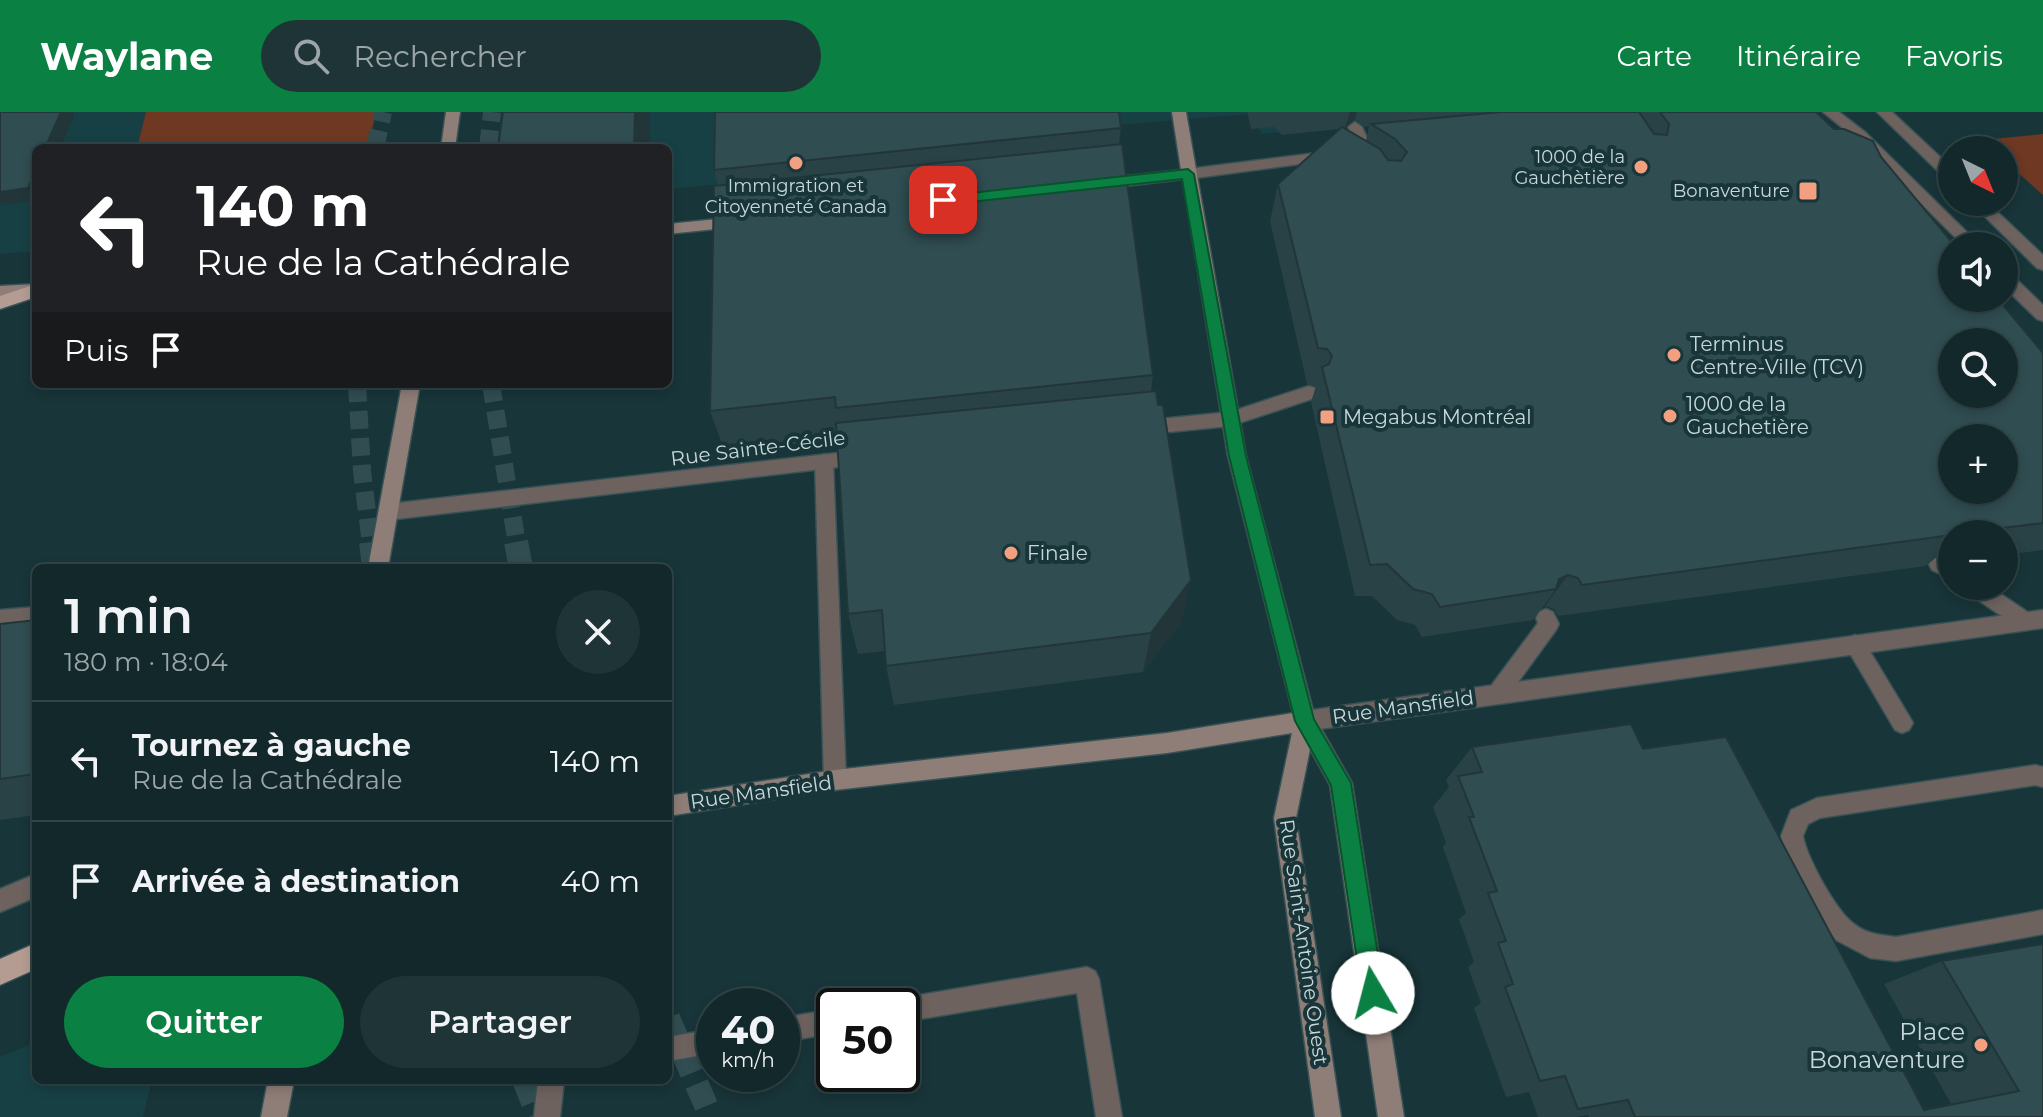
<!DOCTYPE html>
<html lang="fr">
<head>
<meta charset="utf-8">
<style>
  body { margin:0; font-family:Montserrat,sans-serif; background:#1f3437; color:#f1f3f6; height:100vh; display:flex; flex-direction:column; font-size:30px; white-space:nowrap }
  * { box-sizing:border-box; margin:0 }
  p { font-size:26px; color:#9ca6a9 }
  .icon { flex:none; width:44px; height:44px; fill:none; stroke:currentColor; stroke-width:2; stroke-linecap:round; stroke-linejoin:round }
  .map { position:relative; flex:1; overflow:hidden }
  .sheet { position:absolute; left:32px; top:452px; width:640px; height:520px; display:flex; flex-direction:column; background:#12282b; border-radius:12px; box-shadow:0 4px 12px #0003,0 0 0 2px #314447 }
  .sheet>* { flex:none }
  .banner { position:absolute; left:32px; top:32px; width:640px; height:244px; border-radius:12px; box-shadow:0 4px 12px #0003,0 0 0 2px #314447; background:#202124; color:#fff; overflow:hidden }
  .needle { width:52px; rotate:137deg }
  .fabs { position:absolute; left:1938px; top:24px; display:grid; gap:16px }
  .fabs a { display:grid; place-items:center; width:80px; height:80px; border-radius:50%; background:#12282b; box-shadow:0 4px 12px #0003,0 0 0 2px #314447; font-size:40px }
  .speed { position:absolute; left:696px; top:876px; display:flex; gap:16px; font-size:40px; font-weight:700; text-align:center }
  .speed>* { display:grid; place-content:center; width:104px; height:104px; border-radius:50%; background:#12282b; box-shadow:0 4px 12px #0003,0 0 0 2px #314447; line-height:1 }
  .speed small { font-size:20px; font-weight:400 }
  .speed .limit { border:4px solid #111; border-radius:12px; background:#fff; color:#111 }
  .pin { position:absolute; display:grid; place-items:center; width:68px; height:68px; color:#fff; margin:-34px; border-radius:16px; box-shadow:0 4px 12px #0006 }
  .me { position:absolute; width:88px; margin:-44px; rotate:352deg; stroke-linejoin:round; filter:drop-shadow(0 0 6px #0008) }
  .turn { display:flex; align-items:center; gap:28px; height:168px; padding:0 32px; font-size:36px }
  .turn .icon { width:104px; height:104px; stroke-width:2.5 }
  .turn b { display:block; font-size:56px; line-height:68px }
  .then { display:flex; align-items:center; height:76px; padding:0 32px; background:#0003; gap:16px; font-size:30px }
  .round { display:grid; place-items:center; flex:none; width:84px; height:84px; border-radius:42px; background:#1f3437 }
  .headline { display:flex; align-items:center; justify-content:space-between; height:136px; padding:0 32px }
  h1 { font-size:48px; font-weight:600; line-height:60px }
  .action { display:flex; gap:16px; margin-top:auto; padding:16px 32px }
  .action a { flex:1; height:92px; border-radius:48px; background:#0b8043; color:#fff; font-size:32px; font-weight:600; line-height:92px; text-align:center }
  .action a+a { background:#1f3437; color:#f1f3f6 }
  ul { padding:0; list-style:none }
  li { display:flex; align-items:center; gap:24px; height:120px; padding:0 32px; border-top:2px solid #314447 }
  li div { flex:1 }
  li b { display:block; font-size:30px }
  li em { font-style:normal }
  header { display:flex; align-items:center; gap:48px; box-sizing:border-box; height:112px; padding:0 40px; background:#0b8043; color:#fff }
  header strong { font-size:38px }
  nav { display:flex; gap:44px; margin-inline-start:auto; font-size:28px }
  .search { width:560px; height:72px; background:#1f3437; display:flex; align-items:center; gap:20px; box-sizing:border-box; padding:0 28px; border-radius:44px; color:#9ca6a9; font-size:30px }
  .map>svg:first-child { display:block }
</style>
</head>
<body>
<header>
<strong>Waylane</strong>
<div class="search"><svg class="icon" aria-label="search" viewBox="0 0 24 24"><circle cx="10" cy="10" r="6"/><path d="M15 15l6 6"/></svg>Rechercher</div>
<nav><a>Carte</a><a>Itinéraire</a><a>Favoris</a></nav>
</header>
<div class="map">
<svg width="2043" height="1005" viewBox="0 0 2043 1005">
  <rect width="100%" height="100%" fill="#183539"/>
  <g fill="#174045">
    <polygon points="0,0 146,0 137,36 36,36 36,139 0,142"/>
    <polygon points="520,0 1502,0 1262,22 1250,2 1105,14 1105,37 668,77 668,36 516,36"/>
    <polygon points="36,930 36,968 152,968 143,1005 0,1005 0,945"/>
  </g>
  <g fill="#6e3822">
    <polygon points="146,0 376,0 368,36 137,36"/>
    <polygon points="2043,22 2043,83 2004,48 2004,38 1993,38 1982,28"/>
  </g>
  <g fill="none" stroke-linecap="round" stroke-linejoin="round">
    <g stroke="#324d51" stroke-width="18" stroke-dasharray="18 9" stroke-linecap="butt">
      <polyline points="375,36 383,0"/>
      <polyline points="488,36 492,0"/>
      <polyline points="357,272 362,359 371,432"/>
      <polyline points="491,272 517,432"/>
    </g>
    <g stroke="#324d51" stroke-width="24" stroke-dasharray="24 12" stroke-linecap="butt">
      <polyline points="371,430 374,456"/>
      <polyline points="516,430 521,456"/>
      <polyline points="668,906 711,1005"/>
      <polyline points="524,968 539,1005"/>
    </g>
    <g stroke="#385256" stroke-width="3">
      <g id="service">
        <polygon points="1355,10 1362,15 1374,41 1372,44 1367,46 1360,41 1348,15"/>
        <polygon points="1309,274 1315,276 1318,281 1315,286 1230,314 1221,307 1224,302"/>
        <polygon points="824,342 833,349 846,668 843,675 835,678 827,675 824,668 815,349"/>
        <polygon points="1939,444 1952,450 1952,468 1932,458 1929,452 1932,446"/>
        <polygon points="1963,474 1989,474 2032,503 2035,509 2032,515 2025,518 2018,515 1966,480"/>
        <polygon points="1546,497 1553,500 1559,512 1556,518 1505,588 1498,590 1491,588 1488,581 1491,574 1538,511 1536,506 1539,500"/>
        <polygon points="1855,523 1862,526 1909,604 1913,611 1909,618 1902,621 1895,618 1848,538 1845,532 1848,526"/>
        <path d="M2035,653l8,2v20l-8,-2 -215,33 -12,6 -5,12c4,22 33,75 51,88 12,10 27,11 42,13l147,-27v24l-147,27 -26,-3 -34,-18 -18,-23 -35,-70 -2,-11 10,-26 26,-12z"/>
        <polygon points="36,762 36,785 0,800 0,777"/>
        <polygon points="1087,855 1095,859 1099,867 1122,1005 1096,1005 1077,881 902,910 902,894 891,894 893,889 902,886"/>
        <polygon points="834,897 834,921 782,930 782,906"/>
        <polygon points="714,917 714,941 668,949 668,925"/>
        <polygon points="538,968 564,968 560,1005 534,1005"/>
      </g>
    </g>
    <g stroke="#385256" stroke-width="3">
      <g id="minor">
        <polygon points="1823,0 1839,0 1865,20 1981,134 1964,134 1855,26"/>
        <polygon points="1877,0 1892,0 1952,56 1952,70 1947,68"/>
        <polygon points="1333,39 1338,41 1338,47 1188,67 1180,62 1188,57"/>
        <polygon points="1970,90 1987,90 2043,143 2043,158 2037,156"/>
        <polygon points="2004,159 2010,161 2043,193 2043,209 2037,207 2004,175"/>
        <polygon points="1230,300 1239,307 1230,314 1139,323 1130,316 1139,309"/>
        <polygon points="864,338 873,345 864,352 388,408 381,405 379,400 381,395 388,392"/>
        <polygon points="36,495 36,511 0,516 0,498"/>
        <polygon points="2043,498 2043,516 1305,619 1298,616 1294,609 1298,602 1305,599"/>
      </g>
    </g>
    <g stroke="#385256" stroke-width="3">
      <g id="secondary">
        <polygon points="446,0 460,0 455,36 441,36"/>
        <polygon points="1172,0 1186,0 1246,344 1315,606 1352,671 1404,1005 1378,1005 1330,673 1310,637 1296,706 1341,1005 1315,1005 1274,706 1292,621 1167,641 835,678 668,704 668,684 835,658 1167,621 1293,601 1228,344 1183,67 1100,77 1092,72 1100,67 1181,58"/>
        <polygon points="738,105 746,110 744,114 668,122 668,112"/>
        <polygon points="36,172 36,184 0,186 0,174"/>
        <polygon points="402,272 420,272 388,456 368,456"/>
        <polygon points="268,968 294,968 287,1005 261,1005"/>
      </g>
    </g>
    <g stroke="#385256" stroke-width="3">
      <g id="trunk">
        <polygon points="36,172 36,185 0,197 0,184"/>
        <polygon points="36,831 36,857 0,873 0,847"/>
      </g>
    </g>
    <use href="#service" fill="#6d625e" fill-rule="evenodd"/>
    <use href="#minor" fill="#6d625e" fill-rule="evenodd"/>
    <use href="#secondary" fill="#8f7d77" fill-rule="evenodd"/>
    <use href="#trunk" fill="#b59c92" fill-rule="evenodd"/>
  </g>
  <g fill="#294246" fill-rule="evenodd">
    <polygon points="503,0 650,36 498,36"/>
    <path d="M1247,0h569l18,17 47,28 162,196v197l-39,5v-21h-52v26l-12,-6 -14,12 -368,50 -4,-7 -9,-3 -3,2 -9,12 -111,17 -7,-12 -18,-5 -25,-24h-17l-44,-194 5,-16 -9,-2 -37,-163 8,-37 61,-55 -57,6 -8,-8 -23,2zM1355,7l10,8 4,-1 -3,15 -21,-13z"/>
    <polygon points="1121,16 1119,32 1153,263 1151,279 1182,509 1143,560 894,593 886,554 885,539 858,542 848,502 837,327 725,340 710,299 718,73 714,58"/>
    <polygon points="36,508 36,703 0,708 0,512"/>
    <polygon points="1472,635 1643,637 1924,998 1951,992 1884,872 1942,849 2043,1005 1589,1005 1588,1003 1576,1005 1538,1005 1529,980 1506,985 1474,896 1481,891 1468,855 1474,850 1459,807 1466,801 1443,735 1446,731 1433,695 1449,675 1446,668"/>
  </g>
  <g fill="#223639">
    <polygon points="61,0 74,0 73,7 60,36 45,36"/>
    <polygon points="635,0 650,0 650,36 635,36 634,33"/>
    <polygon points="1350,0 1357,0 1355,7 1345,16"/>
    <polygon points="36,57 36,88 0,93 0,80"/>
    <polygon points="1568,463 1545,494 1542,496 1556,477 1559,467"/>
    <polygon points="1191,468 1182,509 1143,560 1151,521"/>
  </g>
  <g fill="#304d51" stroke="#223639" stroke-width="2" fill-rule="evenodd">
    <polygon points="0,0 61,0 45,36 36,36 36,57 28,76 0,80"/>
    <polygon points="503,0 635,0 634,33 605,36 498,36"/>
    <polygon points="715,0 1119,0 1121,16 714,58"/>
    <path d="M1501,0h138l15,22 13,1 2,-11 -9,-12h156l18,17h10l29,12 8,16 74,89h-3v52h45l46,55v170l-48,6 -18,-9 -9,4 -3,9 -13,1v1l-370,50 -4,-7 -10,-3 -9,4 -3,10 -116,18 -8,-13 -19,-5 -26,-25 -17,1 -48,-198 7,-3 3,-8 -5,-7 -9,-1 -40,-164 64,-57 38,22 8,11 13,1 6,-9 -12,-13 -24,-15zM1952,230h52v52h-52zM1952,326h52v52h-52z"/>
    <polygon points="1122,32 1153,263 836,296 835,285 710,299 714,74"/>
    <polygon points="1156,279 1158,293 1163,293 1191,468 1151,521 886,554 882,498 848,502 836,311"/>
    <polygon points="36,508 36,662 0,667 0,512"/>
    <polygon points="1631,612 1643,637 1726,625 1924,998 2019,979 1942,849 2043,832 2043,1005 1635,1005 1628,988 1578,997 1565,964 1540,969 1505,875 1513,872 1498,831 1506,829 1488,781 1497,779 1469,705 1474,705 1458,664 1482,660 1472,635"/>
  </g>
  <polygon fill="#0b8043" stroke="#07532c" stroke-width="2" points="1188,57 1194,62 1246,344 1314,607 1351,671 1384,881 1381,889 1373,892 1365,889 1362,881 1331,673 1295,609 1229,344 1182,67 943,93 936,88 943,84"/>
  <g fill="#f2a080" stroke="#183539" stroke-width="3">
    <circle cx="796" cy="51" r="8"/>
    <circle cx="1641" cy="55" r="8"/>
    <rect x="1798" y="69" width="20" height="20" rx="4"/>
    <circle cx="1674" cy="243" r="8"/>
    <circle cx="1670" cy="304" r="8"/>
    <rect x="1319" y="297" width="16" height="16" rx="4"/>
    <circle cx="1011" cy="441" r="8"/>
    <circle cx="1981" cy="933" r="8"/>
  </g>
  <g text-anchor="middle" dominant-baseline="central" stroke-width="8" stroke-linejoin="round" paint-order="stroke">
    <g font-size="18" fill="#c8d8da" stroke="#183539" text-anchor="end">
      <text x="1625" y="45">1000 de la<tspan x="1625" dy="21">Gauchètière</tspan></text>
      <text x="796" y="74" text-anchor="middle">Immigration et<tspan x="796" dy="21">Citoyenneté Canada</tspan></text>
      <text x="1790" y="79">Bonaventure</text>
    </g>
    <g font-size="20" fill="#c8d8da" stroke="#183539" text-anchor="start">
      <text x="1690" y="232">Terminus<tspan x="1690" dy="23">Centre-Ville (TCV)</tspan></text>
      <text x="1686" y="292">1000 de la<tspan x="1686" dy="23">Gauchetière</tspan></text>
      <text x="1343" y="305">Megabus Montréal</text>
      <text x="1027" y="441">Finale</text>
    </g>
    <g font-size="20" fill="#c8d8da" stroke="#183539">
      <text transform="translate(758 336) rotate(-7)">Rue Sainte-Cécile</text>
      <text transform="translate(1403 595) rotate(-8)">Rue Mansfield</text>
      <text transform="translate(761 680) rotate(-8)">Rue Mansfield</text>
      <text transform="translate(1304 830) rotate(82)">Rue Saint-Antoine Ouest</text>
    </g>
    <g font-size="24" fill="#c8d8da" stroke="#183539" text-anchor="end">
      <text x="1965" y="919">Place<tspan x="1965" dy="28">Bonaventure</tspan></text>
    </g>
  </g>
</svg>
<div class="fabs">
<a><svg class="needle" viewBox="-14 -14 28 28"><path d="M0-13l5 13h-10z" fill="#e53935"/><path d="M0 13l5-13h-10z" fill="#9ca6a9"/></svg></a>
<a><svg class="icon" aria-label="sound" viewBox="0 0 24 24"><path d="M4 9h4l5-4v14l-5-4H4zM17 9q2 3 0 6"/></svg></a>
<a><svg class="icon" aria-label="search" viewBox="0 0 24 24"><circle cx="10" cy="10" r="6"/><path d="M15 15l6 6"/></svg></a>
<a>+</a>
<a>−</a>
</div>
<div class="speed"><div>40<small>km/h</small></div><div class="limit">50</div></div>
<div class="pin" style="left:943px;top:88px;background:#d93025"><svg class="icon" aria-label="arrive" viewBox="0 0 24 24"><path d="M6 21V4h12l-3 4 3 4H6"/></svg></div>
<svg class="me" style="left:1373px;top:881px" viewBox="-20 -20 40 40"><circle r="19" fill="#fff"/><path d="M0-13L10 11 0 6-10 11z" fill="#0b8043"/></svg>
<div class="banner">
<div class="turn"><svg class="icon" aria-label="left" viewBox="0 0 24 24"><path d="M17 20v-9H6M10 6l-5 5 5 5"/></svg><div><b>140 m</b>Rue de la Cathédrale</div></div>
<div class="then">Puis<svg class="icon" aria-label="arrive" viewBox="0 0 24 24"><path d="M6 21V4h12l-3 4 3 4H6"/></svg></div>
</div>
<section class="sheet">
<div class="headline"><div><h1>1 min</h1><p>180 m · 18:04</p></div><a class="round"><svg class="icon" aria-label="close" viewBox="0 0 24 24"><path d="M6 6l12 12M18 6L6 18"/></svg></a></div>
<ul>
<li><svg class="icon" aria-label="left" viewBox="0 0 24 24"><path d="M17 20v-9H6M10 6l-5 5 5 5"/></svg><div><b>Tournez à gauche</b><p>Rue de la Cathédrale</p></div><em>140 m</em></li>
<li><svg class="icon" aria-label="arrive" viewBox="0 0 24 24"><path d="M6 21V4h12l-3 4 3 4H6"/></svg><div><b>Arrivée à destination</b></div><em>40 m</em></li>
</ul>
<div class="action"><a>Quitter</a><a>Partager</a></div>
</section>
</div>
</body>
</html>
